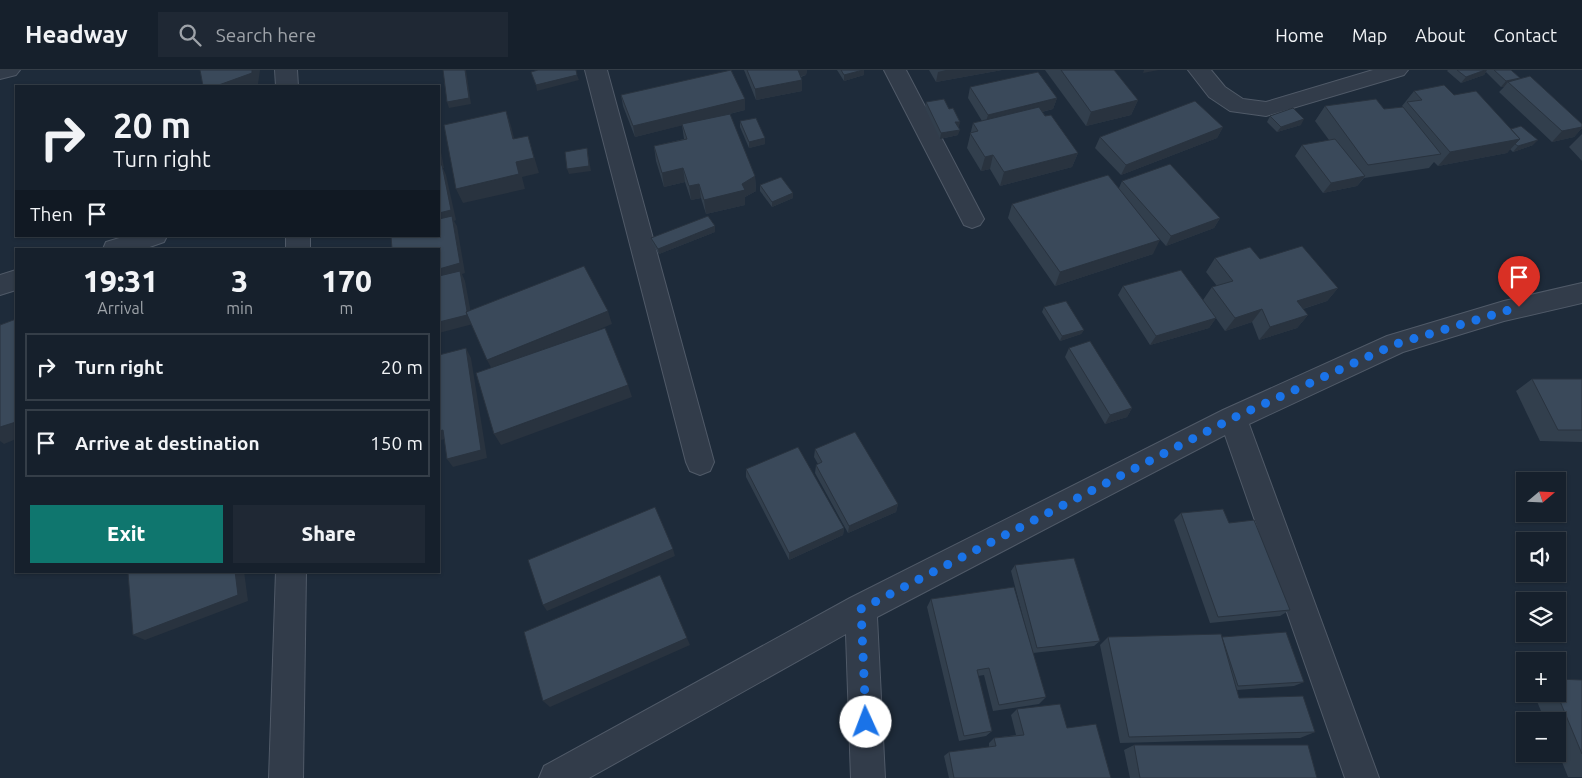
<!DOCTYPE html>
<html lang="en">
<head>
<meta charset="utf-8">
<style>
  body { margin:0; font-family:Ubuntu,sans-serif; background:#1f2834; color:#f1f3f6; height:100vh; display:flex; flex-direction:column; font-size:19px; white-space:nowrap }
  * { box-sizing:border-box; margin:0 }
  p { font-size:16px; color:#9ea3a9 }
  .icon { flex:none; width:28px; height:28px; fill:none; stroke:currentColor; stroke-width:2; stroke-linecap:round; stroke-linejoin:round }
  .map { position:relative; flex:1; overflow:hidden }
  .side { position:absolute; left:15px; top:178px; width:425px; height:325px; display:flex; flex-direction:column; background:#16202c; border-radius:0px; box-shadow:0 1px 4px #0004,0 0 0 1px #353e48 }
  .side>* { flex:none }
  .banner { position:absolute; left:15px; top:15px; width:425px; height:152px; border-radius:0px; box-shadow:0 1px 4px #0004,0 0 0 1px #353e48; background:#16202c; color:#f1f3f6; overflow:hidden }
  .needle { width:32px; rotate:71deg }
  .fabs { position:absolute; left:1516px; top:402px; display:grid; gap:10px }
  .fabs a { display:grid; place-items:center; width:50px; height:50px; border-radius:0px; background:#16202c; box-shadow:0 1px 4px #0004,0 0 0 1px #353e48; font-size:25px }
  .pin { position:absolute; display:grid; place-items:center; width:42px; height:42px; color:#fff; margin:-51px -21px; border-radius:50% 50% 50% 0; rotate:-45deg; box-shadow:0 0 5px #0007 }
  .pin .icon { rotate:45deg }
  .me { position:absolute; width:55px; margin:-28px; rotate:358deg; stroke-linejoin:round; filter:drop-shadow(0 0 4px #0008) }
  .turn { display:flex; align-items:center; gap:18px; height:105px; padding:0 15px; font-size:22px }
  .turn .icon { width:65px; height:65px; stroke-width:2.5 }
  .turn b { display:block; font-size:35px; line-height:42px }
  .then { display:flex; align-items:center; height:48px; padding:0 15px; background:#0003; gap:10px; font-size:19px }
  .eta { display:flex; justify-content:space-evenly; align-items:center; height:85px; text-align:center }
  .eta b { font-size:30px; font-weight:800; line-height:35px }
  .button { display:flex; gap:10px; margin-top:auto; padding:10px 15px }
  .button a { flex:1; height:58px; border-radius:0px; background:#0f766e; color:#fff; font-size:20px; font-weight:800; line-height:58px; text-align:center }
  .button a+a { background:#1f2834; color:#f1f3f6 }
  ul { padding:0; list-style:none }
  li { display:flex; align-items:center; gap:15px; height:68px; margin:0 10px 8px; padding:0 5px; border:2px solid #353e48; border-radius:0px }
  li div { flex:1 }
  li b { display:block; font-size:19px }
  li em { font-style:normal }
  header { display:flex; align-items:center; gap:30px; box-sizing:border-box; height:70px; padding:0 25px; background:#16202c; border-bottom:1px solid #353e48 }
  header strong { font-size:24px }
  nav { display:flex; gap:28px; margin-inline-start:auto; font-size:18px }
  .search { width:350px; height:45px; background:#1f2834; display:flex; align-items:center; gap:12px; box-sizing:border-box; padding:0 18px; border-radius:0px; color:#9ea3a9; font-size:19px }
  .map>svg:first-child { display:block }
</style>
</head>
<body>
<header>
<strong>Headway</strong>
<div class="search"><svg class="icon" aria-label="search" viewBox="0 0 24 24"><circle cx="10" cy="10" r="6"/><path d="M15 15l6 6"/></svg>Search here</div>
<nav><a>Home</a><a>Map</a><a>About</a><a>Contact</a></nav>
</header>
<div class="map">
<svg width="1582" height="708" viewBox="0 0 1582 708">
  <rect width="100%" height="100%" fill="#1e2b3a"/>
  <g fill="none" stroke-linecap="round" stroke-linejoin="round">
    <g stroke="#505a68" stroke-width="2">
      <g id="street">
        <polygon points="0,0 20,0 16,5 0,9"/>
        <polygon points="275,0 297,0 298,16 276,16"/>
        <polygon points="585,0 607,0 714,392 710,401 700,405 690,401 686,392"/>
        <polygon points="884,0 906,0 984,149 980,155 972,158 964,155"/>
        <polygon points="1188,0 1211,0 1225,17 1243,29 1266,32 1373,0 1408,0 1404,5 1266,46 1230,41 1209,27"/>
        <polygon points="126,166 167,166 164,172 144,179 103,179 106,172"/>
        <rect x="286" y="166" width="24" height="13"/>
        <polygon points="16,200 16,220 0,225 0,205"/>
        <polygon points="1582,213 1582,233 1504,251 1403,282 1249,354 1379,708 1345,708 1225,365 877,547 885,708 851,708 846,564 589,708 539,708 544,696 850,528 1223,340 1387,266 1504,231"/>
        <polygon points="276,501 306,501 303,708 269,708"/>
      </g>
    </g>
    <use href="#street" fill="#323c4a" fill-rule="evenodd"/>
  </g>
  <g fill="#323f4d">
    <polygon points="744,0 807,0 806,5 801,7 802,21 756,30"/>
    <polygon points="837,0 864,0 864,5 844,11"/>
    <polygon points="929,0 1002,0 936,12"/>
    <polygon points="1045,0 1114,0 1138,30 1131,45 1086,56"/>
    <polygon points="1448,0 1511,0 1520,8 1582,54 1582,58 1574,67 1552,72 1499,22 1504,17 1501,17 1486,2 1484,5 1461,13 1447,1"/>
    <polygon points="970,17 1057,28 1053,39 1042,42 1078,83 1072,97 1000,116 990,99 981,101 967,78 973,53 982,51 968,28"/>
    <polygon points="1414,21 1454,25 1511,59 1533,75 1513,82 1510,79 1507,83 1438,96 1434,92 1429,98 1364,108 1357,116 1323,123 1295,86 1302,75 1329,70 1315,51 1325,36 1384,39 1403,37 1402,36"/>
    <polygon points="621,25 745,40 706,50 755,106 756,121 745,127 745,135 706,144 701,128 691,130 685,112 664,117 656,91 654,76 684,69 682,55 635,67 623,36"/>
    <polygon points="926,32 949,39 960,52 958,57 958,65 940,69 925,38"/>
    <polygon points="1270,46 1301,55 1277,62 1267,52"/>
    <polygon points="740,51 765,68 765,74 749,78 740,57"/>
    <polygon points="1223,57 1217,68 1121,105 1095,78 1100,67"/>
    <polygon points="1582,64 1582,91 1569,77"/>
    <polygon points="1122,111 1220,148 1214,158 1166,176 1156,165 1153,184 1055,216 1008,148 1012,134 1119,118"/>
    <polygon points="760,115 793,128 772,137 760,121"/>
    <polygon points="715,162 659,184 652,173 651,168"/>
    <polygon points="1215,188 1260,189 1338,218 1327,231 1303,239 1308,245 1297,258 1259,270 1252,252 1225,261 1213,244 1216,248 1209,258 1150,275 1118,225 1123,216 1203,230 1212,217 1217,216 1206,202"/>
    <polygon points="1044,237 1084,260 1081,264 1060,271 1042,242"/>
    <polygon points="1069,278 1132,338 1127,347 1105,354 1065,287"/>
    <polygon points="1532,309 1582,309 1582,372 1540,371 1516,321"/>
    <polygon points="815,379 898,434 896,442 848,463 815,403 816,395 818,394 814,387"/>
    <polygon points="746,399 844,458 843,465 789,490 746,407"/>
    <polygon points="1181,443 1229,453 1290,540 1280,546 1210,553 1174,450"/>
    <polygon points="1015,495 1100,571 1094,576 1033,583 1046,627 1039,634 993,641 984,605 978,606 992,661 986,666 959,671 927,537 931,529 1030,574 1011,501"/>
    <polygon points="1108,567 1222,567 1304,612 1294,616 1237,620 1239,628 1315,662 1300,668 1120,673 1100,575"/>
    <polygon points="1582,610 1582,707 1568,707 1558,682 1558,651 1545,651 1534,624 1558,624"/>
    <polygon points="1017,639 1067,658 1111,708 949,708 944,686 949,682 989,677 989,673 994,668 1016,665 1011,645"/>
    <polygon points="1134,675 1317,708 1130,708 1124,680"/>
  </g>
  <g fill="#29333f">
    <polygon points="252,0 260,0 258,14 253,16 216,16"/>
    <polygon points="465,0 466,0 471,34 449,38 447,32"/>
    <polygon points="796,0 807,0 806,5 796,7"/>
    <polygon points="864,0 864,5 844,11 844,5"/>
    <polygon points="946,0 1002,0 936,12 938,2"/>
    <polygon points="1144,0 1159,0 1143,3"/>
    <polygon points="1485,0 1487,0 1484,5 1461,13 1466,7"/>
    <polygon points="577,5 579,10 537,21 536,15"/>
    <polygon points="1520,8 1508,12 1504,17 1501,17 1506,11"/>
    <polygon points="802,10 802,21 756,30 755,19"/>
    <polygon points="1057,28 1053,39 985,55 988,45"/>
    <polygon points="745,29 745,40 635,67 633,56"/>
    <polygon points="1138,30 1131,45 1086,56 1091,42"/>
    <polygon points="506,41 511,56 518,84 513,69"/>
    <polygon points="1304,49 1301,55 1277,62 1281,57"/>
    <polygon points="955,52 960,52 959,57 954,58"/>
    <polygon points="1223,57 1217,68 1121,105 1126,95"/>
    <polygon points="1582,57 1582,58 1574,67 1552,72 1562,61"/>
    <polygon points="960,60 958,65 940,69 941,63"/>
    <polygon points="528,66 539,103 522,107 525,119 463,133 456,119 516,92"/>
    <polygon points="765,68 765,74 749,78 749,72"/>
    <polygon points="1520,69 1507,83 1438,96 1450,82"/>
    <polygon points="1538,70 1533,75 1513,82 1518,76"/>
    <polygon points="439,71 444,98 443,98 446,105 456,150 454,151 457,156 465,203 462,204 465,211 473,254 439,263"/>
    <polygon points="587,78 591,101 569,104 567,99"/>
    <polygon points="1078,83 1072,97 1000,116 1004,102"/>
    <polygon points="993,85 990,99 981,101 985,87"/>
    <polygon points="683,98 685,112 664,117 662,103"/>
    <polygon points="755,106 756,121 745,127 745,135 706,144 704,130 742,114"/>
    <polygon points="1365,106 1357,116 1323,123 1331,113"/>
    <polygon points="699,114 701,128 691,130 689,116"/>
    <polygon points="793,123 793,128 772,137 772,132"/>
    <polygon points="1220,148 1214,158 1166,176 1171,166"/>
    <polygon points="715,156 715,162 659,184 658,179"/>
    <polygon points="1160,170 1153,184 1055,216 1060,202"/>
    <polygon points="1338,218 1327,231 1286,244 1297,231"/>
    <polygon points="1262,239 1252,252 1225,261 1235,248"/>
    <polygon points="608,241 612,254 494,303 487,290"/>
    <polygon points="1308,245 1297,258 1259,270 1270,257"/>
    <polygon points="1216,248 1209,258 1150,275 1156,266"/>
    <polygon points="1084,260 1081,264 1060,271 1062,266"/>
    <polygon points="466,278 471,288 487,388 453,397 447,389"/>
    <polygon points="628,315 632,327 501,375 494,364"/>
    <polygon points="1132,338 1127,347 1105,354 1110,345"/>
    <polygon points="16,352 16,369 4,374 0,371 0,357"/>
    <polygon points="443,360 449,368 441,370 439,367 439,361"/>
    <polygon points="898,434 896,442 848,463 849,456"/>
    <polygon points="844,458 843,465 789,490 789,483"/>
    <polygon points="673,479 675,486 547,541 543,535"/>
    <polygon points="235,501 244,501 248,531 145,570 133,565"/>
    <polygon points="687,568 690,575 550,637 543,631"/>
  </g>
  <g fill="#3a495a" stroke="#29333f">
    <polygon points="200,0 252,0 252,3 216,16 203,16"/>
    <polygon points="443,0 465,0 469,28 447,32"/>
    <polygon points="538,0 576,0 577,5 536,15 531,2"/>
    <polygon points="731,0 745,29 633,56 621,25"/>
    <polygon points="747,0 798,0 802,10 755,19"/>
    <polygon points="841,0 863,0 844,5"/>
    <polygon points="1061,0 1114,0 1138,30 1091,42"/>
    <polygon points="1457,0 1485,0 1466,7"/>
    <polygon points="1494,0 1511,0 1520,8 1506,11"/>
    <polygon points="1038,2 1057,28 988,45 970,17"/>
    <polygon points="1530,6 1582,54 1582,57 1562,61 1508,12"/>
    <polygon points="1444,15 1454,25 1476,21 1520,69 1450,82 1407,32 1422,30 1414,21"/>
    <polygon points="944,29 949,39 953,38 960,52 955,52 960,60 941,63 926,32"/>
    <polygon points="1376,29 1384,39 1403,37 1441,84 1368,95 1325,36"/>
    <polygon points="1195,31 1223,57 1126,95 1100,67"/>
    <polygon points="1039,37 1045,46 1051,45 1078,83 1004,102 993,85 985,87 970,63 978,61 973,53"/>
    <polygon points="1293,38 1304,49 1281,57 1270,46"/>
    <polygon points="506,41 513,69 528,66 534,88 516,92 519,104 456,119 444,55"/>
    <polygon points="730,44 755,106 742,114 745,120 704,130 699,114 689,116 683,98 662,103 654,76 687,69 682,54"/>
    <polygon points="756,48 765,68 749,72 740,51"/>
    <polygon points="1521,56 1538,70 1518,76 1515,74 1520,69 1511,59"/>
    <polygon points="1335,69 1365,106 1331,113 1302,75"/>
    <polygon points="587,78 589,96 567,99 565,82"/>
    <polygon points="1170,94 1220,148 1171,166 1122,111"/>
    <polygon points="439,95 442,95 451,140 439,143"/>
    <polygon points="1108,105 1160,170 1060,202 1012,134"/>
    <polygon points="781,107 793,123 772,132 760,115"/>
    <polygon points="452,146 460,193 439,199 439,179 392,179 391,166 439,166 439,149"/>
    <polygon points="708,146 715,156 658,179 651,168"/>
    <polygon points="1302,176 1338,218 1297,231 1308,245 1270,257 1262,239 1235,248 1212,217 1233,211 1215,188 1250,177 1260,189"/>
    <polygon points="584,196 608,241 487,290 466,242"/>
    <polygon points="1181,200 1216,248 1156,266 1123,216"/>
    <polygon points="460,201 467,241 466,242 467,245 439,252 439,206"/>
    <polygon points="1066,231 1084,260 1062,266 1044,237"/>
    <polygon points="16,249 16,352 0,357 0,255"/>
    <polygon points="605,258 628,315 494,364 476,303"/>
    <polygon points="1090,271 1132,338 1110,345 1069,278"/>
    <polygon points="466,278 481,380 447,389 443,360 439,361 439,285"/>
    <polygon points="1532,309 1582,309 1582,360 1558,360"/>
    <polygon points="855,362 898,434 849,456 816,395 822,392 815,379"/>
    <polygon points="798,377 844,458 789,483 746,399"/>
    <polygon points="655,437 673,479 543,535 528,490"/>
    <polygon points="1223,439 1229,453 1254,450 1290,540 1218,547 1181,443"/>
    <polygon points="1074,488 1100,571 1037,578 1015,495"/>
    <polygon points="134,501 235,501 238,525 133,565 128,503"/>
    <polygon points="660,505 687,568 543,631 524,562"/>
    <polygon points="1014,517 1046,627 999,635 989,598 977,600 992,661 964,666 931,529"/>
    <polygon points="1286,562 1304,612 1238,616 1222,567"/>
    <polygon points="1221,564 1239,628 1303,626 1315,662 1129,667 1108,567"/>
    <polygon points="1558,609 1582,610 1582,684 1557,624"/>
    <polygon points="1060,634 1067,658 1096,654 1111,708 954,708 949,682 996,676 994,668 1024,665 1017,639"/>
    <polygon points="1134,675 1308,675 1317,708 1140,708"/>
  </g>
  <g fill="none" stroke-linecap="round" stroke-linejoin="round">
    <polyline stroke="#1a73e8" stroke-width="9" stroke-dasharray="0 16.2" points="866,652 861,539 1233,348 1396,274 1519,237"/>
  </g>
</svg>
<div class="fabs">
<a><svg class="needle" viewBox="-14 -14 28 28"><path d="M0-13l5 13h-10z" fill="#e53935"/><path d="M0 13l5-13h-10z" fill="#9ea3a9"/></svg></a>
<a><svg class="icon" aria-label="sound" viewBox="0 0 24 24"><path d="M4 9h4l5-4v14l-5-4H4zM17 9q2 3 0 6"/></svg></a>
<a><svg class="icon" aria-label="layers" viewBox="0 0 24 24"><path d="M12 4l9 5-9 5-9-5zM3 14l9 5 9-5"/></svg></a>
<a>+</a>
<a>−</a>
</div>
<div class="pin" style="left:1519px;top:237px;background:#d93025"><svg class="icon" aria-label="arrive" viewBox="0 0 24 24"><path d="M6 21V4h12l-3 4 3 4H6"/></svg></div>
<svg class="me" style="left:866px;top:652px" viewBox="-20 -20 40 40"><circle r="19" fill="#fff"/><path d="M0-13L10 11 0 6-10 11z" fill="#1a73e8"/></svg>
<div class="banner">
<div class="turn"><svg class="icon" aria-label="right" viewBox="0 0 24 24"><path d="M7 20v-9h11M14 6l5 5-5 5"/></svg><div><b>20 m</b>Turn right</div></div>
<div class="then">Then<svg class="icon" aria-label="arrive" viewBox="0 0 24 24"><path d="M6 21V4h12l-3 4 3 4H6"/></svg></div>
</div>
<section class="side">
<div class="eta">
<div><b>19:31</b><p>Arrival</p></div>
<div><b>3</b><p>min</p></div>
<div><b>170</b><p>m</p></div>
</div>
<ul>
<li><svg class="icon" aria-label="right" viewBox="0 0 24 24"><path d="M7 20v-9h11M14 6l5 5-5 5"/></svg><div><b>Turn right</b></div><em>20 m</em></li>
<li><svg class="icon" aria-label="arrive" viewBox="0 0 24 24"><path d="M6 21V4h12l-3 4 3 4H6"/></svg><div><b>Arrive at destination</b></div><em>150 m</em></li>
</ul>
<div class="button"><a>Exit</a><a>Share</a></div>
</section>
</div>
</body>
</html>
